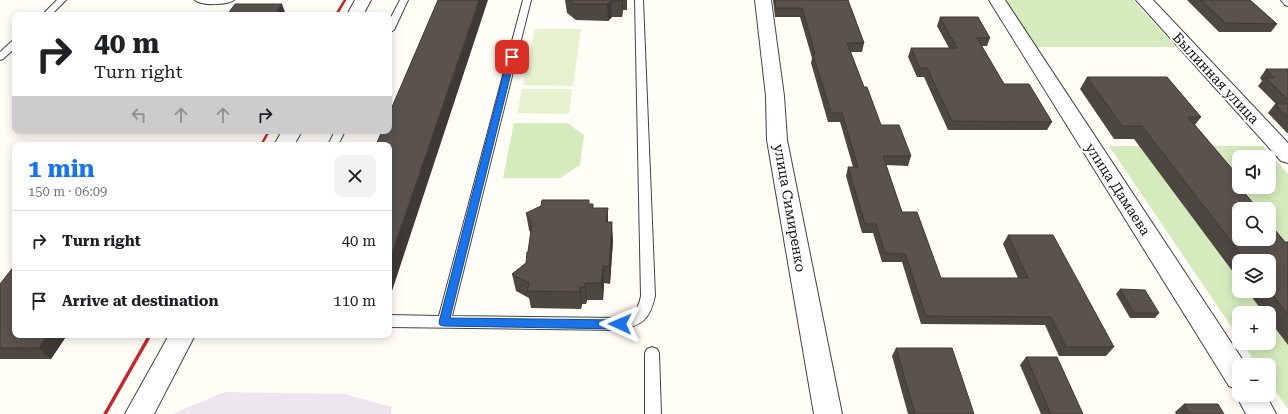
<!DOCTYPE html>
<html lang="en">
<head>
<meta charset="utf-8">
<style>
  body { margin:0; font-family:"Roboto Serif",serif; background:#f2f2f2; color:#202124; height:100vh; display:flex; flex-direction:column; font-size:15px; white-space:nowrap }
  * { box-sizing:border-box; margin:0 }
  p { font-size:13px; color:#757577 }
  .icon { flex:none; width:22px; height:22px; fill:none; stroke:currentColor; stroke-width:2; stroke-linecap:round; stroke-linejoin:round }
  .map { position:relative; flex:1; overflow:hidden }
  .side { position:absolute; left:12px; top:142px; width:380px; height:196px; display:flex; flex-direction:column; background:#fff; border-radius:8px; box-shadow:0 2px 10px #0003 }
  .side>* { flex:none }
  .hud { position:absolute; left:12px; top:12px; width:380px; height:122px; border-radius:8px; box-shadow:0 2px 10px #0003; background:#fff; color:#202124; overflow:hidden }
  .controls { position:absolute; left:1232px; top:150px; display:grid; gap:8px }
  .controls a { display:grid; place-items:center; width:44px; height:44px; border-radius:8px; background:#fff; box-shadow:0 2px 10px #0003; font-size:20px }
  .pin { position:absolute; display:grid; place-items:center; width:34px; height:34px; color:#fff; margin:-17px; border-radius:8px; box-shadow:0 2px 6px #0006 }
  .me { position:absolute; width:44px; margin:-22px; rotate:271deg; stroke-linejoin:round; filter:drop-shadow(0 0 3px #0008) }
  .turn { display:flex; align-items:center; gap:14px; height:84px; padding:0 16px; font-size:18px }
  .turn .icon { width:52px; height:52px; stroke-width:2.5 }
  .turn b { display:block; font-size:28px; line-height:34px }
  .lanes { display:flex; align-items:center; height:38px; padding:0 16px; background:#0003; justify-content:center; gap:20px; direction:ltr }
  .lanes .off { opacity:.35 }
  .round { display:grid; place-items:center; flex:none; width:42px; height:42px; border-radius:8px; background:#f2f2f2 }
  .summary { display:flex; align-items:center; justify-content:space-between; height:68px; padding:0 16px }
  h1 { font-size:24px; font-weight:700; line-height:30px; color:#1a73e8 }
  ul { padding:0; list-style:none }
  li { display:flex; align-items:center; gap:12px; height:60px; padding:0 16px; border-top:1px solid #e0e0e0 }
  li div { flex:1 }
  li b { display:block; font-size:15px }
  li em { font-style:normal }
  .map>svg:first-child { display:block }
</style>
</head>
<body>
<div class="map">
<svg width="1288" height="414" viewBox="0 0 1288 414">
  <rect width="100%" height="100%" fill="#fffdf5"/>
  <polygon fill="#eee6ef" points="225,392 344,394 392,407 391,414 172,414"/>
  <g fill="#d5ebbd" fill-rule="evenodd">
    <polygon points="1005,0 1133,0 1176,47 1037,47"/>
    <polygon points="514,123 567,123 584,135 580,165 560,178 503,178"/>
    <path d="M1109,146h154l25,28v235l-19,-27v-17h-12l-15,-22h27v-30h-30v25zM1239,157h30v30h-30zM1239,209h30v30h-30zM1239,261h30v30h-30z"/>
  </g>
  <g fill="#e6f2cf">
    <polygon points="535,29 581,29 573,86 523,85"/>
    <polygon points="522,89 572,89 569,114 517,113"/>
  </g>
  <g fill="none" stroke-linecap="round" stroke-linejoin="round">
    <g stroke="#444" stroke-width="2">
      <g id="service">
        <polygon points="57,0 66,0 51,15 42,15"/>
        <path d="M195,0h39c-6,5 -33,6 -39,0z"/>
        <polygon points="400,0 408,0 394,30 389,33 389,21"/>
        <path d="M523,0h8l-79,316 167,2c15,-2 19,-8 22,-22l-6,-296h8l12,296c-5,23 -13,30 -36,34l-230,-3v-12l50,1z"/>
        <polygon points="1281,0 1288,0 1288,6 1285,5"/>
        <polygon points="15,40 15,48 3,59 0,60 0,52 12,41"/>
        <polygon points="335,131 345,131 338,145 328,145"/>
        <polygon points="652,347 657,349 659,353 661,414 645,414 645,353 647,349"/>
      </g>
    </g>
    <g stroke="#444" stroke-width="2">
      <g id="minor">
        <polygon points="355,0 371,0 363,15 347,15"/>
        <polygon points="755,0 771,0 784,96 787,140 842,414 814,414 767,140 766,96"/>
        <polygon points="989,0 1005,0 1246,365 1239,365 1239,395 1266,395 1276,414 1246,414 1236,395 1239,390 1229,386"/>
        <polygon points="1136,0 1153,0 1288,143 1288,163 1281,161"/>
        <polygon points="282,131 302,131 294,145 274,145"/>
        <polygon points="169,335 195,335 154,414 125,414"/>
      </g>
    </g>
    <use href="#service" fill="#fff" fill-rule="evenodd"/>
    <use href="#minor" fill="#fff" fill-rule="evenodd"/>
    <g stroke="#c4262e" stroke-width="2.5">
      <polyline points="336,15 345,0"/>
      <polyline points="261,145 269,131"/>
    </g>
    <polyline stroke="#c4262e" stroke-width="3.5" points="105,414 150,335"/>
  </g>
  <g fill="#4d4742">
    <polygon points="565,0 627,0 627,10 623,10 622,17 612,17 608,21 576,20 567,13"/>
    <polygon points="773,0 848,0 864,43 862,52 851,52 864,87 881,125 911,156 908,166 886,165 902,212 941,278 1018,278 1003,244 1008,235 1114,347 1106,356 1059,356 1045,325 921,324 902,262 882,262 873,233 862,233 846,176 848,167 853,167 840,122 828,122 811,63 812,58 800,17 775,17"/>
    <polygon points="1187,0 1250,0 1277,24 1271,32 1219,32"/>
    <polygon points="940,17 990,38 987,46 982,46 1004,84 1052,122 1047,130 948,130 924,77 917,77 908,57 911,48 949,48 937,26"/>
    <polygon points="1266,69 1288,69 1288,133 1287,133 1268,113 1275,104 1276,104 1258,86 1262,81 1260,78"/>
    <polygon points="1087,77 1201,117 1195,125 1239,177 1239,187 1245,187 1242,190 1285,242 1288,242 1288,345 1269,320 1269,313 1264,313 1247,291 1269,291 1269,261 1239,261 1239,280 1134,139 1114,139 1080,89"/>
    <polygon points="590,204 593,204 593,208 608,222 613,240 610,284 604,283 603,300 587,300 586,304 582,304 581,309 531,308 529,298 516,291 512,274 526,263 528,252 531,233 529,230 526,213"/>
    <polygon points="0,284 15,335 67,335 51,359 0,359"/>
    <polygon points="1120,289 1159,313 1155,318 1130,318 1116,294"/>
    <polygon points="896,348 974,414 908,414 892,356"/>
    <polygon points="1026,357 1083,414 1041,414 1020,365"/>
    <polygon points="1184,404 1224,414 1176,414 1175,412"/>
  </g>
  <g fill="#3f3936">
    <polygon points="479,0 488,0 391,294 389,290 389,262"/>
    <polygon points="622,0 623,0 623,10 622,17"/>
    <polygon points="611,1 612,17 608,21 607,4"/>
    <polygon points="282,4 286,15 274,15"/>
    <polygon points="608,208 608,225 606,222"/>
    <polygon points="612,222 613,240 610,284 609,267"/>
    <polygon points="603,266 604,283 603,300 601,283"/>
    <polygon points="585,283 587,300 586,304 585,287"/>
    <polygon points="580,287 582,304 581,309 580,292"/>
    <polygon points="48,335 67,335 51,359 39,348"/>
  </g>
  <g fill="#5a524d" stroke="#3f3936">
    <polygon points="438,0 479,0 389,262 389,145 376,145 382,131 389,131 389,114"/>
    <polygon points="569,0 622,0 622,1 611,1 607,4 574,4"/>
    <polygon points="775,0 848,0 864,43 847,43 864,87 867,87 881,125 899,125 911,156 883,156 902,212 917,212 941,278 1028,278 1008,235 1053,235 1114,347 1066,347 1051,317 926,316 905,254 885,253 876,224 865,224 848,167 858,167 842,113 831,113 813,54 815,54 802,8 776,8"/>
    <polygon points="1201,0 1250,0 1277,24 1225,23"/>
    <polygon points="235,4 282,4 274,15 227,15"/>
    <polygon points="940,17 978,17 990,38 977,38 1004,84 1029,84 1052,122 952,121 927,68 920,68 911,48 957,48"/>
    <polygon points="1266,69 1288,69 1288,100 1265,77 1274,78"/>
    <polygon points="1087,77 1167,77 1201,117 1188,117 1239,177 1239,185 1238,185 1258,209 1239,209 1239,239 1269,239 1269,223 1285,242 1288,242 1288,315 1269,290 1269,261 1246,261 1142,126 1122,126"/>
    <polygon points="1275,104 1288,104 1288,117"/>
    <polygon points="542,200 589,200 589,204 593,204 593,208 608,208 606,222 612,222 609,267 603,266 601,283 585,283 585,287 580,287 580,292 527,291 529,283 512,274 526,263 527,252 528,252 532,223 526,213 541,206"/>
    <polygon points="15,265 15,335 48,335 39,348 0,348 0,284"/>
    <polygon points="1120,289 1145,290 1159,313 1134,313"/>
    <polygon points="896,348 952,348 974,414 915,414"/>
    <polygon points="1026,357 1057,357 1083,414 1051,414"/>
    <polygon points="1184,404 1218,404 1224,414 1190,414"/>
  </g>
  <polygon fill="#1a73e8" stroke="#114b97" points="512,55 515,57 450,318 620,320 623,321 625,324 623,327 620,329 444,326 440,325 439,322 508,57"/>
  <g text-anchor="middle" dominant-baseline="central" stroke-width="4" stroke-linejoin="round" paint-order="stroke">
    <g font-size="14" fill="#111" stroke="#fff">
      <text transform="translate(1216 78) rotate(47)">Былинная улица</text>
      <text transform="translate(1118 189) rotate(57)">улица Дамаева</text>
      <text transform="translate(790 208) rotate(80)">улица Симиренко</text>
    </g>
  </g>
</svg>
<div class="controls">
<a><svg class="icon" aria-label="sound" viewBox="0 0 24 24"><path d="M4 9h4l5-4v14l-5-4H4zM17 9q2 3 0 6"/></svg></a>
<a><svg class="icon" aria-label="search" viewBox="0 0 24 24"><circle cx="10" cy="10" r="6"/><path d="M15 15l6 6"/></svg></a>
<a><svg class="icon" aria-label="layers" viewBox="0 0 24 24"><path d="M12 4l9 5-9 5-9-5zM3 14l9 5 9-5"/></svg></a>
<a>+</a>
<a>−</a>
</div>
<div class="pin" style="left:512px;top:57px;background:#d93025"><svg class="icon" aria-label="arrive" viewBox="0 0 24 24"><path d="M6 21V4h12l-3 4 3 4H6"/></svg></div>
<svg class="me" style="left:620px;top:324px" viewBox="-20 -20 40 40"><path d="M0-17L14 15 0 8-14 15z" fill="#1a73e8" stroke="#fff" stroke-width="4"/></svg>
<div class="hud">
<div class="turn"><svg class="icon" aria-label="right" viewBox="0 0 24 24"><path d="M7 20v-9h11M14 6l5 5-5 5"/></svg><div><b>40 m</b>Turn right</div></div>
<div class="lanes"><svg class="icon off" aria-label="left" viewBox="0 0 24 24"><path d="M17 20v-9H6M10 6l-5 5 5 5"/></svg><svg class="icon off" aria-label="ahead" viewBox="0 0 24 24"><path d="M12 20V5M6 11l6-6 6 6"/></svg><svg class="icon off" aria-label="ahead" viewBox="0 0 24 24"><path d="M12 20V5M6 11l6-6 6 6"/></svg><svg class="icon" aria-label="right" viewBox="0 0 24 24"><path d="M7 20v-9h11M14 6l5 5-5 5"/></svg></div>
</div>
<section class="side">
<div class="summary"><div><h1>1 min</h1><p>150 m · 06:09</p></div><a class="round"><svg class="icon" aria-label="close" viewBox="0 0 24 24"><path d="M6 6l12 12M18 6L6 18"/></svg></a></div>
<ul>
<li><svg class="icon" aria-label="right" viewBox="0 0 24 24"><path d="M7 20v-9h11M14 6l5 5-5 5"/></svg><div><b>Turn right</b></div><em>40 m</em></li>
<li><svg class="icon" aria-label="arrive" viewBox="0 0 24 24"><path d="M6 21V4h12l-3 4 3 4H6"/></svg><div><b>Arrive at destination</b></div><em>110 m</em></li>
</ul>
</section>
</div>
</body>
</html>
